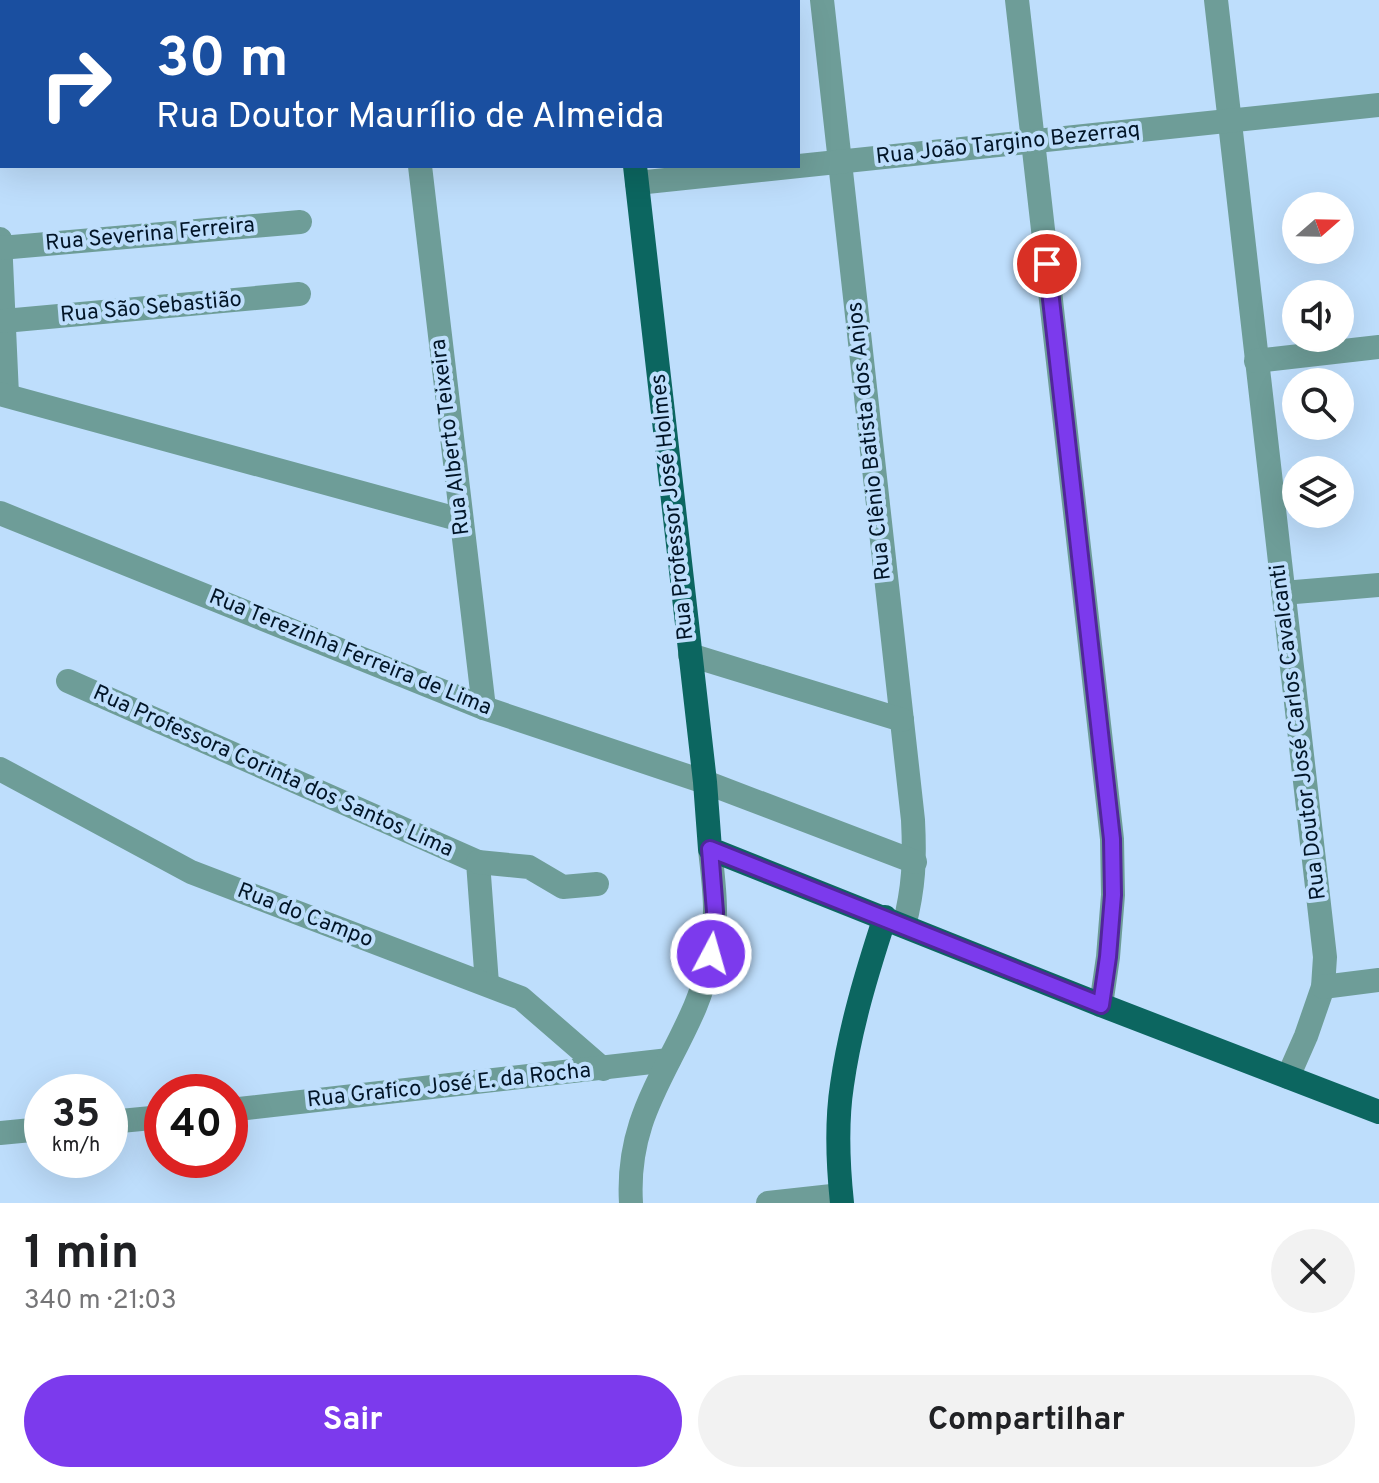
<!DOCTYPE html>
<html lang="pt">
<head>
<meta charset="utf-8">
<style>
  body { margin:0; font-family:Overpass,sans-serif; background:#f2f2f2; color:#202124; height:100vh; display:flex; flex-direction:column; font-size:30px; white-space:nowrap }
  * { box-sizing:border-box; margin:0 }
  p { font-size:26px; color:#757577 }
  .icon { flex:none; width:44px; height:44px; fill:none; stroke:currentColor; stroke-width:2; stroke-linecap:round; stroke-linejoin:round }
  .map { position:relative; height:1203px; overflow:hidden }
  .side { display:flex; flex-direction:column; background:#fff; flex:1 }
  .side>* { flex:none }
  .top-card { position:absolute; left:0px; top:0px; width:800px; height:168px; box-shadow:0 8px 32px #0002; background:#1a4fa0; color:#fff; overflow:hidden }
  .needle { width:52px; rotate:70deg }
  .tools { position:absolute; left:1282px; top:192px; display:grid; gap:16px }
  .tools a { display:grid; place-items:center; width:72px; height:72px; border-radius:50%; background:#fff; box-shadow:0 8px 32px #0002; font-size:40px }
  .speed { position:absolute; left:24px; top:1074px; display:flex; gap:16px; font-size:40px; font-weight:700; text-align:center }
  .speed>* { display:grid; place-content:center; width:104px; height:104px; border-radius:50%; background:#fff; box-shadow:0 8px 32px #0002; line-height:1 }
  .speed small { font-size:20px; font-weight:400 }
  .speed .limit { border:12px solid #d22; background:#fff; color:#111 }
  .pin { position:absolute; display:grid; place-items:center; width:68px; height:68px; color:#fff; margin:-34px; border:4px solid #fff; border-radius:50%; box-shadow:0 2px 8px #0007 }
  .me { position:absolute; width:88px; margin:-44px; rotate:6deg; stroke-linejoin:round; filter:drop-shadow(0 0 6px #0008) }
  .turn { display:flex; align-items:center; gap:28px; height:168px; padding:0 24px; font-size:36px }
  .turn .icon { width:104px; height:104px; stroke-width:2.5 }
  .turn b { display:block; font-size:56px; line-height:68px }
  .round { display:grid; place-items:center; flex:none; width:84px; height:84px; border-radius:42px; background:#f2f2f2 }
  .overview { display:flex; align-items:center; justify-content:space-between; height:136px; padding:0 24px }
  h1 { font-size:48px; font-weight:700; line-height:60px }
  .cta { display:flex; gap:16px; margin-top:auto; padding:16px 24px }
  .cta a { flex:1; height:92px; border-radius:48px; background:#7c3aed; color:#fff; font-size:32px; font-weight:700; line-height:92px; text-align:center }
  .cta a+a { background:#f2f2f2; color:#202124 }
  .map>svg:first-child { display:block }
</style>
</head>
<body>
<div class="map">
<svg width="1379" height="1203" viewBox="0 0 1379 1203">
  <rect width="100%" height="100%" fill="#bedefc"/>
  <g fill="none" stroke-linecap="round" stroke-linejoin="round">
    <g stroke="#6e9d98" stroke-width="24">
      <polyline points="199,0 199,2"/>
      <polyline points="401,0 401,2"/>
      <path d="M822,0l91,820c2,40 1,67 -9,106"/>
      <polyline points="1017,0 1112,839 1113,895 1108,957 1101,1005"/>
      <polyline points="1216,0 1325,957 1323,987 1306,1036 1288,1077"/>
      <polyline points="0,72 2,72"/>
      <polyline points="420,166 484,708"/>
      <polyline points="637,183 1379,105"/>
      <polyline points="0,239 7,395"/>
      <polyline points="0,248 300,222"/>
      <polyline points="4,321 299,294"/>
      <polyline points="1256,361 1379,347"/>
      <polyline points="0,394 461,520"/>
      <polyline points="0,513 484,708 705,782 915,862"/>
      <polyline points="1283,593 1379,585"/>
      <polyline points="690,655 902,720"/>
      <polyline points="68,681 478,862 487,984"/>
      <polyline points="0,769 191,872 521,998 603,1069"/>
      <polyline points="478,862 529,867 563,887 597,884"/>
      <polyline points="1323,987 1379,980"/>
      <polyline points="230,1110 669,1060"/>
      <polyline points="110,1122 162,1117"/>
      <polyline points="0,1133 42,1129"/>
      <path d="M631,1203c-5,-83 34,-126 64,-196 12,-29 20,-65 20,-97 0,-20 -3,-41 -5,-61"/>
      <polyline points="768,1203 841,1195"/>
    </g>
    <g stroke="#0c6660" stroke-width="24">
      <polyline points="615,0 616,2"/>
      <polyline points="635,166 705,782 710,849 1101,1005 1379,1112"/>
      <path d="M842,1203c-4,-38 -6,-79 0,-118 8,-57 25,-113 43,-168"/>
    </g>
  </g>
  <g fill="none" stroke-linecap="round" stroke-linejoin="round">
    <g stroke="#51269a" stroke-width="20">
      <polyline id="route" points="711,954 715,912 710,849 1101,1005 1108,957 1113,895 1112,839 1047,264"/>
    </g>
    <use href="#route" stroke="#7c3aed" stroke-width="14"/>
  </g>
  <g text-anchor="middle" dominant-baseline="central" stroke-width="8" stroke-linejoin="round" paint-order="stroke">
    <g font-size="22" fill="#021527" stroke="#bedefc">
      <text transform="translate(1008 144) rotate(-6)">Rua João Targino Bezerraq</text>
      <text transform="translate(150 235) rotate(-5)">Rua Severina Ferreira</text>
      <text transform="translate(151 308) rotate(-5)">Rua São Sebastião</text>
      <text transform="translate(451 437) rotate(-97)">Rua Alberto Teixeira</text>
      <text transform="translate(870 441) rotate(-96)">Rua Clênio Batista dos Anjos</text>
      <text transform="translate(673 507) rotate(-96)">Rua Professor José Holmes</text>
      <text transform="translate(350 653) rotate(22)">Rua Terezinha Ferreira de Lima</text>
      <text transform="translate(1299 732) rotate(-97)">Rua Doutor José Carlos Cavalcanti</text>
      <text transform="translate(273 772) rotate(24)">Rua Professora Corinta dos Santos Lima</text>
      <text transform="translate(305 916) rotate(21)">Rua do Campo</text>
      <text transform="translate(449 1086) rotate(-6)">Rua Grafico José E. da Rocha</text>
    </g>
  </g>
</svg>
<div class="tools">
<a><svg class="needle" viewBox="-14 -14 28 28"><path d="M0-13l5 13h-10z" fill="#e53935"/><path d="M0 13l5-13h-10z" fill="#757577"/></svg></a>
<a><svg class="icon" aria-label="sound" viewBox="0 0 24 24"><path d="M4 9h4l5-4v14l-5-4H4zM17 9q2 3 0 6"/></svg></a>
<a><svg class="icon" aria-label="search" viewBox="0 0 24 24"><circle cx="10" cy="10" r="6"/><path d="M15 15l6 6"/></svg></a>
<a><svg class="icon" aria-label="layers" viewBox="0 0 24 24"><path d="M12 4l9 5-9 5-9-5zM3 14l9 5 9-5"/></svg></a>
</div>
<div class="speed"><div>35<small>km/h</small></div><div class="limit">40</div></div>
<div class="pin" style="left:1047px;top:264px;background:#d93025"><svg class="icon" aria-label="arrive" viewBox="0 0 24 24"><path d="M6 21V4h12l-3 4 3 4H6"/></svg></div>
<svg class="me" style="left:711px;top:954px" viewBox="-20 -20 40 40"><circle r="17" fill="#7c3aed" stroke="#fff" stroke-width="3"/><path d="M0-11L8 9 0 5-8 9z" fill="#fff"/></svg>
<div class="top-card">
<div class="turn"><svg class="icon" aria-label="right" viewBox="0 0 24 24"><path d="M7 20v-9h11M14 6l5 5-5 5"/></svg><div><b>30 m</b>Rua Doutor Maurílio de Almeida</div></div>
</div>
</div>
<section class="side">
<div class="overview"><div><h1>1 min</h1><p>340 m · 21:03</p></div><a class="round"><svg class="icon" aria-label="close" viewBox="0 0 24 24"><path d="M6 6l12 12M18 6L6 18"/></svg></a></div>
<div class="cta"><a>Sair</a><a>Compartilhar</a></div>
</section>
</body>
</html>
